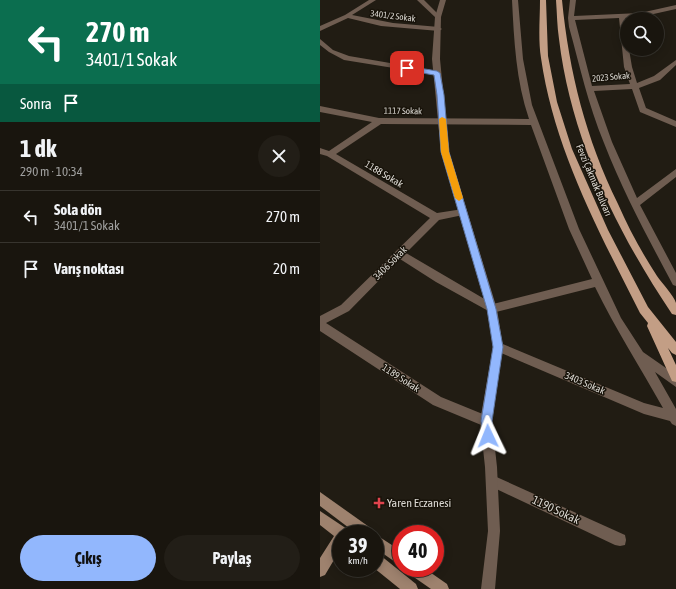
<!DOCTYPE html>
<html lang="tr">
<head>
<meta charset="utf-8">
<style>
  body { margin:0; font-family:"Asap Condensed",sans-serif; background:#221e17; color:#f1f3f6; height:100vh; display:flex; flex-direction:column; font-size:15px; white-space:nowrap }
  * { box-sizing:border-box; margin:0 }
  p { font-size:13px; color:#9f9f9e }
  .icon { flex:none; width:22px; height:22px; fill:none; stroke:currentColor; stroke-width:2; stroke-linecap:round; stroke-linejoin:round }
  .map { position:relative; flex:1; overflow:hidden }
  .details { display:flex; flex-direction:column; background:#19150e; width:320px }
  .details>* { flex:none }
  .guide { background:#0b6e4f; color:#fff; overflow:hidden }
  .controls { position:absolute; left:300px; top:12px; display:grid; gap:8px }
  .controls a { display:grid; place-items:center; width:44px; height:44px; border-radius:50%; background:#19150e; box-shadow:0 2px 10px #0003,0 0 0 1px #37342e; font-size:20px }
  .speed { position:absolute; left:12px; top:525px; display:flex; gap:8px; font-size:20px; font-weight:700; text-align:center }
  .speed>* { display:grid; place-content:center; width:52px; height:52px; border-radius:50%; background:#19150e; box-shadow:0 2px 10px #0003,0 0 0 1px #37342e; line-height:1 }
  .speed small { font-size:10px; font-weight:400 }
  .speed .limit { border:6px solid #d22; background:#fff; color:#111 }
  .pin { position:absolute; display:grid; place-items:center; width:34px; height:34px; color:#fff; margin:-17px; border-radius:8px; box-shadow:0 2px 6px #0006 }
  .me { position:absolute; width:44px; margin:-22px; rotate:358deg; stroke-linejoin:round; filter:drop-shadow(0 0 3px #0008) }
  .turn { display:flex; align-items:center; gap:14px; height:84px; padding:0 20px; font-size:18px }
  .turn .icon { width:52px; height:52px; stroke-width:2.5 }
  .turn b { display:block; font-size:28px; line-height:34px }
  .then { display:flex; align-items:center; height:38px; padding:0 20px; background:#0003; gap:8px; font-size:15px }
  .round { display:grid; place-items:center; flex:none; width:42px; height:42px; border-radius:21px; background:#221e17 }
  .overview { display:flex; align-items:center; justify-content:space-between; height:68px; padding:0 20px }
  h1 { font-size:24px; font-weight:700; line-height:30px }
  .action { display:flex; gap:8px; margin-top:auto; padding:8px 20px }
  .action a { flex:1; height:46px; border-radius:24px; background:#92b7fd; color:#111; font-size:16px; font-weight:700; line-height:46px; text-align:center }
  .action a+a { background:#221e17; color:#f1f3f6 }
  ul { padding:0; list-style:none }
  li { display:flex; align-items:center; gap:12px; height:52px; padding:0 20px; border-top:1px solid #37342e }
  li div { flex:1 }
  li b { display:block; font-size:15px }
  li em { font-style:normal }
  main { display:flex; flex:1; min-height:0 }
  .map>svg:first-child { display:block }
</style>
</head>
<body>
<main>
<section class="details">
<div class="guide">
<div class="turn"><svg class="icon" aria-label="left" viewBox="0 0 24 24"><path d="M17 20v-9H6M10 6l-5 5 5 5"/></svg><div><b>270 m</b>3401/1 Sokak</div></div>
<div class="then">Sonra<svg class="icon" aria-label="arrive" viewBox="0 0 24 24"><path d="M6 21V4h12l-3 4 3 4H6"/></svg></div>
</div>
<div class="overview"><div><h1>1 dk</h1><p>290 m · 10:34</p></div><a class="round"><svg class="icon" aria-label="close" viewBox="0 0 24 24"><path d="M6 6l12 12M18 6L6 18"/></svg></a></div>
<ul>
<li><svg class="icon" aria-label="left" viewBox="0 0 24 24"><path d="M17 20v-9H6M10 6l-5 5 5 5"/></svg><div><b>Sola dön</b><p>3401/1 Sokak</p></div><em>270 m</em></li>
<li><svg class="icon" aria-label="arrive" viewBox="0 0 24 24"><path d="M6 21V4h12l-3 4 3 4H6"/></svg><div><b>Varış noktası</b></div><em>20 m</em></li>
</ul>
<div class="action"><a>Çıkış</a><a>Paylaş</a></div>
</section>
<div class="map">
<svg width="356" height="589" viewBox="0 0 356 589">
  <rect width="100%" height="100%" fill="#211c13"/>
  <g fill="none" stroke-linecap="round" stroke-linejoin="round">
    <g fill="#6f5d51" fill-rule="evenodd">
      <polygon points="49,0 56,0 32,15 73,23 119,27 122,29 119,31 61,26 28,18 0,31 0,26 25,15"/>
      <polygon points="97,0 104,0 120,16 120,18 116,18"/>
      <path d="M192,0h6l5,59 9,46 47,124 42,89 22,34 33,23v12l-21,-15 21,37v17l-4,-2 -2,-3 -26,-7 -150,-64 -1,-3 1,-3 4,-2 146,61 19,5c-23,-41 -48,-80 -68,-121l-103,26 -56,-31 -36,-23 -51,52 -23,12 115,74 49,20 2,4 -2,4 -4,2 -53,-22 -113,-74v-15l21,-11 89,-87 -103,-62 -7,-2v-6l9,3 43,-29 -52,-10v-6l59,12 150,1c-13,-38 -15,-79 -17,-119zM61,124l150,1 38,104 23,50 -99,25 -87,-51 33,-33 24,-5 4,-3 -4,-3 -26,4 -101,-59z"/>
      <path d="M250,0h6l-2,16 66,-3 36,-8v4l-36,8 -15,1 2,31h2l3,18 5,16 17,-7 22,-16v5l-16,15 -21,8 7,20 30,13v6l-36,-15 -8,-23 -38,2 18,51 25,56 39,-29v8l-36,28 36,68v13l-3,-1c-25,-47 -50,-93 -69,-142 -16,-39 -24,-76 -35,-116l-1,-9zM299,18l5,49 6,17 -38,2 -17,-66z"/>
      <polygon points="0,39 13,50 29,56 117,71 121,73 117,75 24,60 9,52 0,45"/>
      <polygon points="172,475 305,535 306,540 305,545 300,546 295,545 168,485 166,481 168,477"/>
    </g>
    <polygon fill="#6f5d51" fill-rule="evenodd" points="120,0 126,0 121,17 120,59 129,152 177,309 183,347 172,421 177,467 180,531 175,589 161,589 168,531 165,467 160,421 173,347 167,309 121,152 112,59 115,17"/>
    <g fill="#9e826e" fill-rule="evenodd">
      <polygon points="0,492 52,529 53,534 37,534 0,506"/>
      <polygon points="0,511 27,529 28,534 21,534 21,548 5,575 0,577 0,558 14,536 0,525"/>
      <polygon points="54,534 55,534 81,551 81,566 55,548"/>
      <polygon points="55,553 60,555 96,584 98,589 80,589 54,568"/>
      <polygon points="86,568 104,568 127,584 129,589 111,589 88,573"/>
    </g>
    <g fill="#c39e85" fill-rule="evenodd">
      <path d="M220,0h6l2,56 9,46 15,47 36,81 40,77 28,35v13l-4,-2 -4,-5 8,17v17l-4,-1 -25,-55 1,-3 -8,-10c-41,-81 -86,-164 -99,-255 -3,-19 -1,-39 -1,-58z"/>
      <path d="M236,0h6c7,72 24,139 56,204 11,25 24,49 39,72 5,7 17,20 19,27 0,4 0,9 0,12l-4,-1c-55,-82 -101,-175 -113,-275 -2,-13 -2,-26 -3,-39z"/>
    </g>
  </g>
  <polygon fill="#92b7fd" stroke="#5f77a4" points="87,66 117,71 120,73 124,95 129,152 176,309 183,347 172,421 173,436 172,440 168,441 164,440 161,421 173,347 167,309 121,152 117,95 114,75 84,70 83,68"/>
  <polygon fill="#f59e0b" points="122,117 126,119 129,152 143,198 139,201 135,198 121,152 119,119"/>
  <path fill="#e0444e" stroke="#18130a" stroke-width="1.5" d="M57 497h4v4h4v4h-4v4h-4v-4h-4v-4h4z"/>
  <g text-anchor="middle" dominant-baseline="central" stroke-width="3" stroke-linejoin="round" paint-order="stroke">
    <g font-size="9" fill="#dbd8d2" stroke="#18130a">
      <text transform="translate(73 16) rotate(7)">3401/2 Sokak</text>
      <text transform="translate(291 77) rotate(-5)">2023 Sokak</text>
      <text transform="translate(83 111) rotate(1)">1117 Sokak</text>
    </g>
    <g font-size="10" fill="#dbd8d2" stroke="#18130a">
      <text transform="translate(64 174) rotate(31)">1188 Sokak</text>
      <text transform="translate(274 180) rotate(67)">Fevzi Çakmak Bulvarı</text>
      <text transform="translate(70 263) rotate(-45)">3406 Sokak</text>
      <text transform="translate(81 378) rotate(33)">1189 Sokak</text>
      <text transform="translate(265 383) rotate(23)">3403 Sokak</text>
    </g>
    <g font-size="12" fill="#dbd8d2" stroke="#18130a" text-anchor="start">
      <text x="67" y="503">Yaren Eczanesi</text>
    </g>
    <g font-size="12" fill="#dbd8d2" stroke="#18130a">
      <text transform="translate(236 510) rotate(25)">1190 Sokak</text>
    </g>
  </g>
</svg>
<div class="controls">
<a><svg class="icon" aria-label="search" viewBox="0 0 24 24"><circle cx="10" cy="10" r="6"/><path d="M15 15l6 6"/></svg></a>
</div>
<div class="speed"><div>39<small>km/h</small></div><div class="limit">40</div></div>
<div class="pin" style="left:87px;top:68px;background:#d93025"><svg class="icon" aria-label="arrive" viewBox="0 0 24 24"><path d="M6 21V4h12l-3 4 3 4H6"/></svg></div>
<svg class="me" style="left:168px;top:436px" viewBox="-20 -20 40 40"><path d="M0-17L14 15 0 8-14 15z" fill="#92b7fd" stroke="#fff" stroke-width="4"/></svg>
</div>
</main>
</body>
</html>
